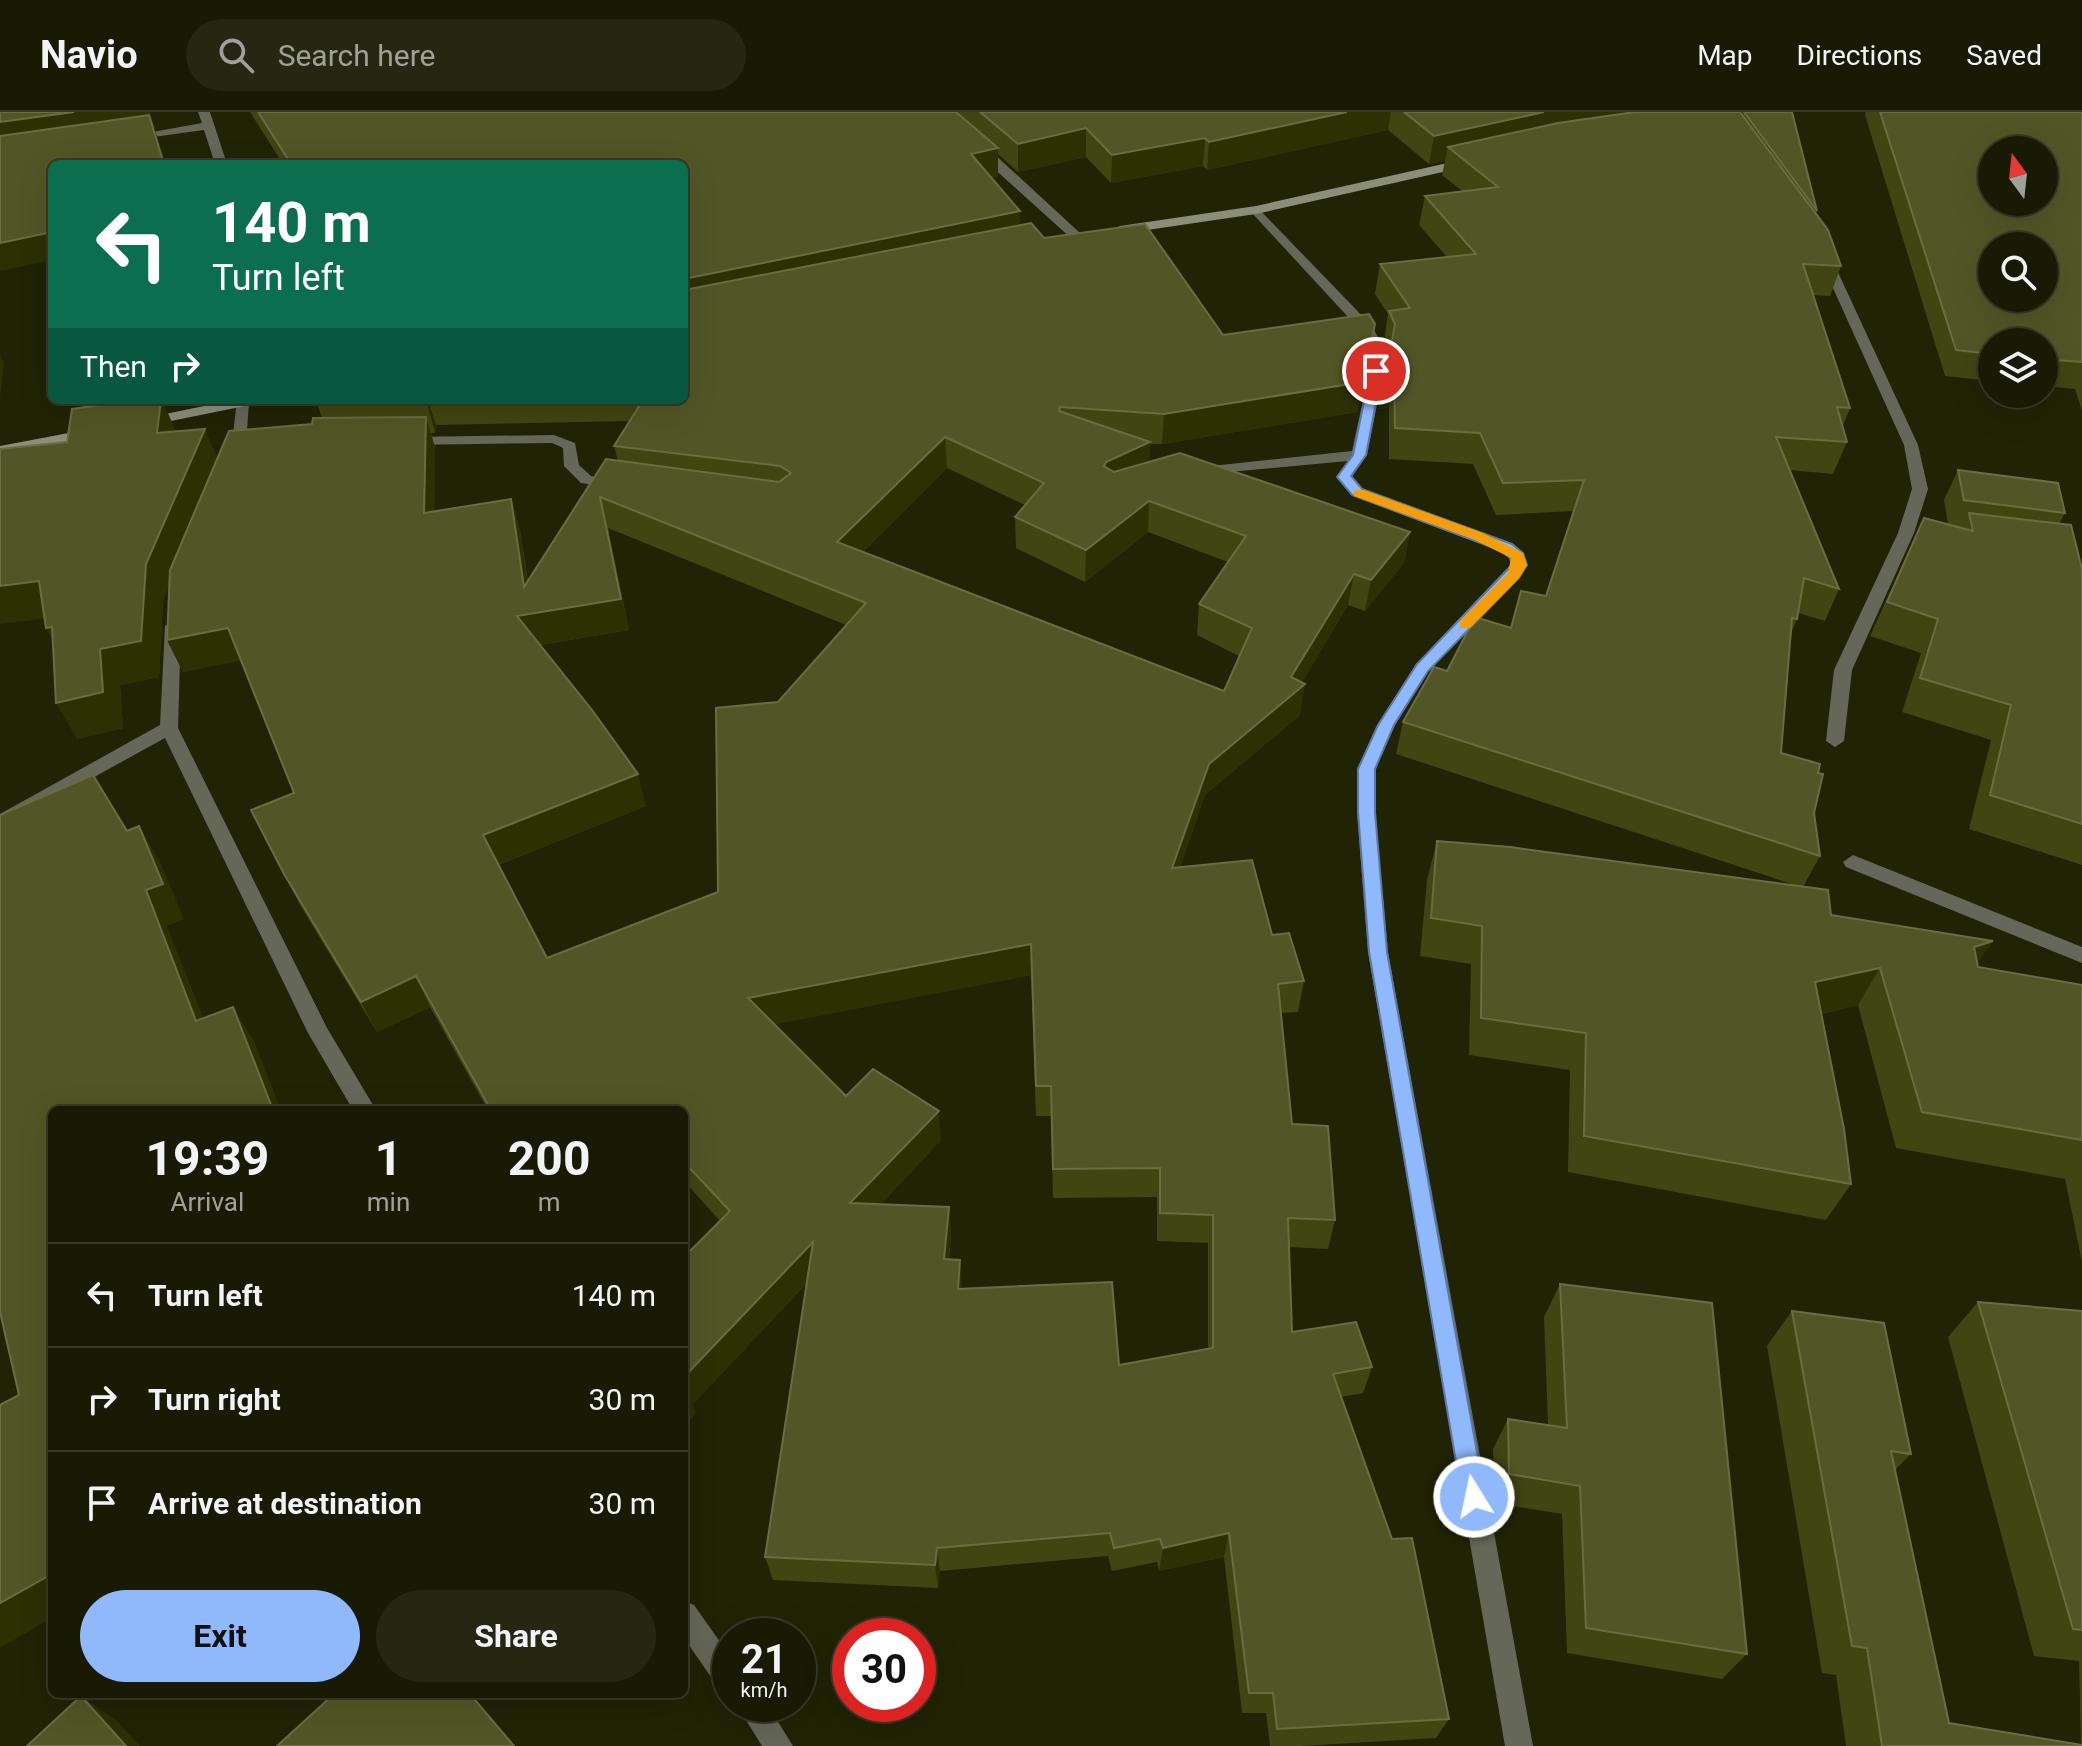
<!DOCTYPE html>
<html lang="en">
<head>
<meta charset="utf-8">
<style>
  body { margin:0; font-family:Roboto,sans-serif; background:#262713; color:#f1f3f6; height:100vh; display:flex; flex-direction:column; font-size:30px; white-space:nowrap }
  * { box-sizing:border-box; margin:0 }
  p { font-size:26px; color:#9fa19a }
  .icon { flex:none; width:44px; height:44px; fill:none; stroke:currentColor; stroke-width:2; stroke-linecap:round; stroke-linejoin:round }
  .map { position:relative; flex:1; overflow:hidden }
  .details { position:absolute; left:48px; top:994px; width:640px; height:592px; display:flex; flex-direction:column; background:#191a04; border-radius:12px; box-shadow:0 8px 32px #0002,0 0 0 2px #373826 }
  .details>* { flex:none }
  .banner { position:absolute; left:48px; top:48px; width:640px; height:244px; border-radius:12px; box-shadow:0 8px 32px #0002,0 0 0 2px #373826; background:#0b6e4f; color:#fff; overflow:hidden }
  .needle { width:52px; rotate:345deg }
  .fabs { position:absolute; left:1978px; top:24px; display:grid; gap:16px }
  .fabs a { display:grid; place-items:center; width:80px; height:80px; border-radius:50%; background:#191a04; box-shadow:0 8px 32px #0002,0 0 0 2px #373826; font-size:40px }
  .speed { position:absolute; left:712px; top:1506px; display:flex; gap:16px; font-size:40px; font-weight:700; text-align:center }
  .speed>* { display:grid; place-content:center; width:104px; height:104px; border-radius:50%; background:#191a04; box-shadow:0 8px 32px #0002,0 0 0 2px #373826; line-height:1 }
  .speed small { font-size:20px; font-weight:400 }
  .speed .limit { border:12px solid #d22; background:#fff; color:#111 }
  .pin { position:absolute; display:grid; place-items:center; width:68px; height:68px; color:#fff; margin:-34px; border:4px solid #fff; border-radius:50%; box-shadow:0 2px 8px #0007 }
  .me { position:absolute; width:88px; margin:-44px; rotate:350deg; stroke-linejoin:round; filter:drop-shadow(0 0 6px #0008) }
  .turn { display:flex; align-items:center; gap:28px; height:168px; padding:0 32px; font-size:36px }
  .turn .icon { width:104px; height:104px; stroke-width:2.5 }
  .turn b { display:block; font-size:56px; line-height:68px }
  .then { display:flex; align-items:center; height:76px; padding:0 32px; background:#0003; gap:16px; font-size:30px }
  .eta { display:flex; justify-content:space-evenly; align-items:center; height:136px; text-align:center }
  .eta b { font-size:48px; font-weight:700; line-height:56px }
  .cta { display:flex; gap:16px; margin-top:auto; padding:16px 32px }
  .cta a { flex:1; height:92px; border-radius:48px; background:#90b8fd; color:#111; font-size:32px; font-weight:700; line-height:92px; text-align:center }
  .cta a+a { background:#262713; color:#f1f3f6 }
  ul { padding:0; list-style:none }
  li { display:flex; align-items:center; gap:24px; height:104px; padding:0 32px; border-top:2px solid #373826 }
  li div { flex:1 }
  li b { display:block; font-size:30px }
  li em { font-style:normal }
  header { display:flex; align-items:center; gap:48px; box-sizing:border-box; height:112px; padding:0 40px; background:#191a04; border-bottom:2px solid #373826 }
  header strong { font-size:38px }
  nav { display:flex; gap:44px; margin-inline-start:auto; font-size:28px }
  .search { width:560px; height:72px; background:#262713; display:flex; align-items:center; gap:20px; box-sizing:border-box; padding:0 28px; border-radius:44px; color:#9fa19a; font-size:30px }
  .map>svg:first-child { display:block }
</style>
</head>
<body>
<header>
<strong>Navio</strong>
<div class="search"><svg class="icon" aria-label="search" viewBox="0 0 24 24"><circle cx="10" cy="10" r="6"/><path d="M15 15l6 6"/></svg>Search here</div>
<nav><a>Map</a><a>Directions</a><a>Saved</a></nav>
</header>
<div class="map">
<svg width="2082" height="1634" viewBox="0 0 2082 1634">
  <rect width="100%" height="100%" fill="#212305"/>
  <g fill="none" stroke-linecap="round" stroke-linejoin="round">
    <g fill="#656758" fill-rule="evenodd">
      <polygon points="198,0 210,0 227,52 215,52 204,18 131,28 125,25 202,11"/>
      <polygon points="931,0 944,0 979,28 1080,121 1080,127 1072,127"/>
      <polygon points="1256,94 1372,214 1387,242 1367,343 1352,365 1362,377 1513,433 1523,441 1527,453 1428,560 1395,613 1375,657 1375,700 1388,840 1533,1634 1505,1634 1368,840 1357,700 1357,657 1380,609 1416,552 1511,452 1509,446 1501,439 1352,383 1336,365 1348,349 1197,363 1197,357 1202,355 1352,339 1373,242 1361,219 1252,101 1250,98"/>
      <polygon points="1824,139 1830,143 1918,333 1928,377 1914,421 1852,558 1844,629 1835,635 1826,629 1834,558 1898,421 1912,377 1904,333 1818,143"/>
      <polygon points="237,288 249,291 246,331 239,345 234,347 226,342 232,331"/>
      <polygon points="554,323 575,331 579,353 591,364 622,371 622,377 581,371 564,354 563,336 552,331 407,333 400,329 407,325"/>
      <polygon points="173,509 181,514 178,616 327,916 376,998 353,998 308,921 165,626 0,717 0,702 160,613 165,514"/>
      <polygon points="1853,743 2082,835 2082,851 1846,755 1843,750"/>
      <polygon points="684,1489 694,1493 730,1544 730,1582 720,1578 684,1526"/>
      <polygon points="736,1592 767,1592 793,1634 762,1634"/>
    </g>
    <g fill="#8b8e78" fill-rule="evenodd">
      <polygon points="1470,46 1476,50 1474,53 1256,102 1120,122 1114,118 1120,114 1256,94"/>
      <polygon points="233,288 262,288 255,292 146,314 139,310 146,306"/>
      <polygon points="95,316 102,320 100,323 0,342 0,334"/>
    </g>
  </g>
  <g fill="#414511" fill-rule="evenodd">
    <path d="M250,0h1490l2,2 1,-2h49l25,99 -1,3 25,52 -11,30 -17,-1 37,113 -8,20 5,14 -14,32 -43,-4 49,119 -14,32 -27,-8 -1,6 -6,15 -10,119 37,20 -4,40 6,43 -17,31 28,28 146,49 1,3 104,18v277l-17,-83 -169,-31 -38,-143 -37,9 30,170 -25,36 -258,-48 2,-102 -101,-15 2,-91 -51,-8 7,-76 10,-39 364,46 -405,-133 7,-32 44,-51 64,-43 35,-32 28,-85 -78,4 -23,-51 -84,-5v-52l-10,2 10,-56 -5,-12 4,-27 -13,-20 5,-30 67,-7 -28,-32 6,-29 37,-5 -20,-16 3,-14 -16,3 -41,-34 -181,40 -4,-4 -92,17 -25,-26 -68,15 -20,-18v22l-6,2 28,33v14l203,110 152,-11 -5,30 -13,58 -195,32h-12l-1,18 261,70 -6,31 -39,48 -17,-6 -46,77 -2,33 -95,80 -25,72 92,68 32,46 -6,31 -17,1 11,111 43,96 -7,29 -39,-2 3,85 80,35 -9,26 -22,4 108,322 -13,19 -134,8h-32l-4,-33h-24l-18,-156 -65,14 -2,-9 -45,9 -4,-15 -168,15 -2,17 -165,-8 -8,-23 42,-274 -115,122 3,9 -11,11v-168l36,-36 -36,-40v-71h-196l-58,-103 -53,25 -77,-127 -49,-95 43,-17 -53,-133 -58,12 -16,-32 2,-54 -6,14 -4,77 -39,8 3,43 -46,11 99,-308 42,27 94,-34 10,-6 -5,-15v-3h367v-236h-401zM630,309l-16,25 4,15 -90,120 -8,-51 -9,-31 -77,12 1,-63 -4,-15h4l1,-8zM947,356l78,37 -10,12 1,31 69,34 63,-50 80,30 -29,42 -2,31 42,21 -15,35 -361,-139zM608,416l238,97 -68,77 -60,190 -171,66 -49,-93 148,-59 -106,-161 89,-15zM1031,863l5,141h15l2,82 104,-1v44l51,2v105l-89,17 -157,-76 -13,-30 2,-24 -2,-28 -68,-3 60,-64 -95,-44 -71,-72z"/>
    <polygon points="1866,0 2082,0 2082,299 2075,277 2044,274 2044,230 1992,230 1992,269 1945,264 1865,3"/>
    <polygon points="1958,358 2065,401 2059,412 2082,457 2082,753 1969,717 1991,628 1902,600 1921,541 1870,524 1924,406 1948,412 1944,388"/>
    <polygon points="1560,1172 1747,1542 1722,1567 1567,1541 1562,1402 1494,1391 1493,1337 1508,1307 1548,1313 1544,1205"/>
    <polygon points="1978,1190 2082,1199 2082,1634 1846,1634 1836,1563 1822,1561 1767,1234 1792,1199 1911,1342 1895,1358 1949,1611 2081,1633 2079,1549 2034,1544 1948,1225"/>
  </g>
  <g fill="#2d3003">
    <polygon points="74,0 150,0 155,15 154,15 166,52 0,36 0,10"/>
    <polygon points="1347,0 1391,0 1388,18 1207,58 1209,30"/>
    <polygon points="1544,0 1737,0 1448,35 1445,49 1429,52 1434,24"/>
    <polygon points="1086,16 1086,45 1018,60 1018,32"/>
    <polygon points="1205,26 1203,54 1111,71 1112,43"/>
    <polygon points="998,36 998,64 972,70 971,42"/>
    <polygon points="1020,99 1021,128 684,197 684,167"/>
    <polygon points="52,120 52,148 0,159 0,131"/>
    <polygon points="1375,212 1370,242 1357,300 1162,332 1164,302"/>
    <polygon points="0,243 4,251 0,286"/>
    <polygon points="1394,264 1389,295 1379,297 1385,266"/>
    <polygon points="161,288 162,288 176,319 157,321"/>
    <polygon points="426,288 428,288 436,313 435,321"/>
    <polygon points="426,305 435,336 434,432 424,401"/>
    <polygon points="205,317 220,352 163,488 159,565 120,573 123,616 77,627 56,591 100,537 146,452"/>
    <polygon points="945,325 947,356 841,461 837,430"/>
    <polygon points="1150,330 1148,361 1103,385 1104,354 1106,350"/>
    <polygon points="600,385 629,518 526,535 517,504 524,475 511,387 520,418 532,501"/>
    <polygon points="1149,389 1148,420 1085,470 1086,438"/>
    <polygon points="1410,420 1404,451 1365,499 1371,468"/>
    <polygon points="1354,462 1348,493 1298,578 1305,572 1300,603 1205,683 1169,787 1172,756 1209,652 1291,565"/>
    <polygon points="39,469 59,505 0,512 0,474"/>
    <polygon points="52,515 66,552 46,516"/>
    <polygon points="228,516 243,548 183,560 167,528"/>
    <polygon points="638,662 646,694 494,754 483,723"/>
    <polygon points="139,714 160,750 184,807 167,814 218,943 196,909 146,778"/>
    <polygon points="1993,829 1967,866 1974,835"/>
    <polygon points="1031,832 1031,863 755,916 748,886"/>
    <polygon points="1880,856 1858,893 1794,908 1815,870"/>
    <polygon points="416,864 430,895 377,920 361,890"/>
    <polygon points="233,895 254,929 281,998 273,998"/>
    <polygon points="939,999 941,1028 855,1120 850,1091"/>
    <polygon points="949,1095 951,1123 946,1175 944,1147"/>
    <polygon points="813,1130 819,1158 692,1293 695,1302 684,1313 684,1265"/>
    <polygon points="960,1148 962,1176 960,1204 958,1177"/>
    <polygon points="1229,1421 1224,1445 1159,1459 1163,1436"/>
    <polygon points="937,1436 940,1459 938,1476 935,1453"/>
    <polygon points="52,1462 52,1506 0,1536 0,1491"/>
    <polygon points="81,1584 118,1610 140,1634 126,1634"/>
  </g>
  <g fill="#525626" stroke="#696d41" stroke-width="2" fill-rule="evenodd">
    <polygon points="0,0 74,0 0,10"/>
    <polygon points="258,0 956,0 998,36 971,42 1020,99 684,167 684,52 291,52"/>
    <polygon points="980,0 1347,0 1209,30 1205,26 1112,43 1086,16 1018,32"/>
    <polygon points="1404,0 1544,0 1434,24"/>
    <polygon points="1635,0 1740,0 1828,118 1841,154 1803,152 1850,296 1837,295 1847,330 1776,325 1839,477 1804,466 1797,507 1792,506 1781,641 1820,652 1818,661 1823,662 1814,701 1820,744 1403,610 1434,555 1447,559 1475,505 1511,516 1521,479 1546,484 1584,368 1503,371 1480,321 1395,316 1394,264 1385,266 1395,212 1389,199 1410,196 1380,152 1476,142 1425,84 1498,75 1448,35 1558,11"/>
    <polygon points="1744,0 1792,0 1817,99"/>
    <path d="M1880,0h202v250l-38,-3v-17h-52v12l-36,-4zM1992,38h52v52h-52zM1992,134h52v52h-52z"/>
    <polygon points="149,3 164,52 52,52 52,120 0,131 0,24"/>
    <path d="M1031,111l13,15 101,-14 78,111 146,-21 6,10 -13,58 -198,32 -104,-7 -1,4 91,31 -44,20 -2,4 10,6 66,-19 230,79 -39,48 -17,-6 -63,103 14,7 -96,80 -37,104 80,-8 20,75 17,-2 15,48 -26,3 14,140 36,2 7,94 -47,-2 4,114 64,-10 16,45 -39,7 59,165 20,-1 37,181 -172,10 -4,-36h-24l-20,-160 -66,15 -3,-9 -46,9 -4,-15 -173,15 -2,17 -170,-8 48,-315 -129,135v-120l46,-46 -46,-49v-52h-193l-75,-134 -55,26 -77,-128 -33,-64 43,-17 -66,-165 -61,12 3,-70 59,-139 83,-7 1,-6 113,-1 -2,96 87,-14 13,88 82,-128 173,23 12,-9 -11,-7 -166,-20 29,-46h41v-110zM945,325l99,46 -29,34 71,33 63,-49 97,35 -47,68 53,24 -28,63 -387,-149zM600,385l266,106 -88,99 -62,6 2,184 -171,66 -64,-123 155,-61 -46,-64 -75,-94 104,-17zM1031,832l5,142h15l2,83 107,-1v45l53,2v133l-94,17 -7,-83 -154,7 2,-29 -16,-1 5,-52 -99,-4 89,-92 -66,-42 -27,27 -98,-98z"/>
    <polygon points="137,288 161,288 157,321 205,317 146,452 141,529 100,537 103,580 56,591 52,515 46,516 39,469 0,474 0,337 67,330 72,297"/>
    <polygon points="317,288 426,288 426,290 317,291"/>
    <polygon points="1958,358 2058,371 2065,401 1964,388"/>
    <polygon points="1969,401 2071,413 2082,457 2082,712 1990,683 2011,593 1920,566 1938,507 1887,490 1924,406 1973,419"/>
    <polygon points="93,663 127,719 139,714 163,772 146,778 196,909 233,895 273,998 52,998 52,1462 0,1491 0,1293 19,1283 0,1200 0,703"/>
    <polygon points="1437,729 1510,735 1828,778 1831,803 1993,829 1974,835 1978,855 2082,873 2082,1028 1922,1000 1880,856 1815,870 1844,1017 1851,1072 1584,1024 1586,921 1481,906 1482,814 1431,806"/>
    <polygon points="1560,1172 1712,1191 1747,1542 1586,1516 1580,1374 1509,1362 1508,1307 1567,1316"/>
    <polygon points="1978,1190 2082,1199 2082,1518 2073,1517"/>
    <polygon points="1792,1199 1884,1211 1911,1342 1891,1339 1949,1611 2082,1633 2082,1634 1882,1634 1867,1536 1852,1534"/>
    <polygon points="334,1582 470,1582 514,1634 277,1634"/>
    <polygon points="81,1584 126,1634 27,1634"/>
  </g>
  <polygon fill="#90b8fd" stroke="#5e78a4" stroke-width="2" points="1371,256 1382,259 1366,343 1351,364 1362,377 1512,432 1523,441 1527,453 1519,466 1428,559 1394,613 1375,657 1375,700 1387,840 1485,1385 1482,1393 1474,1397 1465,1393 1462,1385 1369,840 1358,700 1358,657 1378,613 1417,552 1512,453 1510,446 1502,439 1352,383 1337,365 1353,343"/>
  <polygon fill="#f59e0b" points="1354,378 1364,378 1483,421 1523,441 1527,453 1519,466 1470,516 1460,516 1460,509 1508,461 1511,446 1473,427 1354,384"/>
</svg>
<div class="fabs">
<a><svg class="needle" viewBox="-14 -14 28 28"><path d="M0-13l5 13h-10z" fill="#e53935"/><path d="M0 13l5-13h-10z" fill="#9fa19a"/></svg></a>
<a><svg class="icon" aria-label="search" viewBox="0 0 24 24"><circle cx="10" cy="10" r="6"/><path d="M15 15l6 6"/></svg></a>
<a><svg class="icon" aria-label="layers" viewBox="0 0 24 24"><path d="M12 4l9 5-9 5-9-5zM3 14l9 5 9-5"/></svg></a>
</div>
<div class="speed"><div>21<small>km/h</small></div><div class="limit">30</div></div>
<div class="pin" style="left:1376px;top:259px;background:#d93025"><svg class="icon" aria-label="arrive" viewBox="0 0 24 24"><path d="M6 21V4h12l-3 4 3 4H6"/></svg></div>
<svg class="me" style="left:1474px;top:1385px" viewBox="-20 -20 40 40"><circle r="17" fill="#90b8fd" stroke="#fff" stroke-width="3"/><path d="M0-11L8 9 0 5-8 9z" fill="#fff"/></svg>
<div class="banner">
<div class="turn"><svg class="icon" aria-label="left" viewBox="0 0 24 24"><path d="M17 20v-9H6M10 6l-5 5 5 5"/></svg><div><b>140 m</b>Turn left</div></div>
<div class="then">Then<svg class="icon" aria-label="right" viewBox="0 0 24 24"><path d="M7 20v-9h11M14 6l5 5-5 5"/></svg></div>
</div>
<section class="details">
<div class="eta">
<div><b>19:39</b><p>Arrival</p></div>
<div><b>1</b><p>min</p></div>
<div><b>200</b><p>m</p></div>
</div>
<ul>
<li><svg class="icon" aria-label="left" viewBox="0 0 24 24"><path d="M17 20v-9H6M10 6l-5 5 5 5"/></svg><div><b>Turn left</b></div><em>140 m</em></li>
<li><svg class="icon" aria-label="right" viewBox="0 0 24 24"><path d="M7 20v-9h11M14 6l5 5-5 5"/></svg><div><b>Turn right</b></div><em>30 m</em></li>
<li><svg class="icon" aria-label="arrive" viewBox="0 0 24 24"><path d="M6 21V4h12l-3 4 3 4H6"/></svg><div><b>Arrive at destination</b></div><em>30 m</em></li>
</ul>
<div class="cta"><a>Exit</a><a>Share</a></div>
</section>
</div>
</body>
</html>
